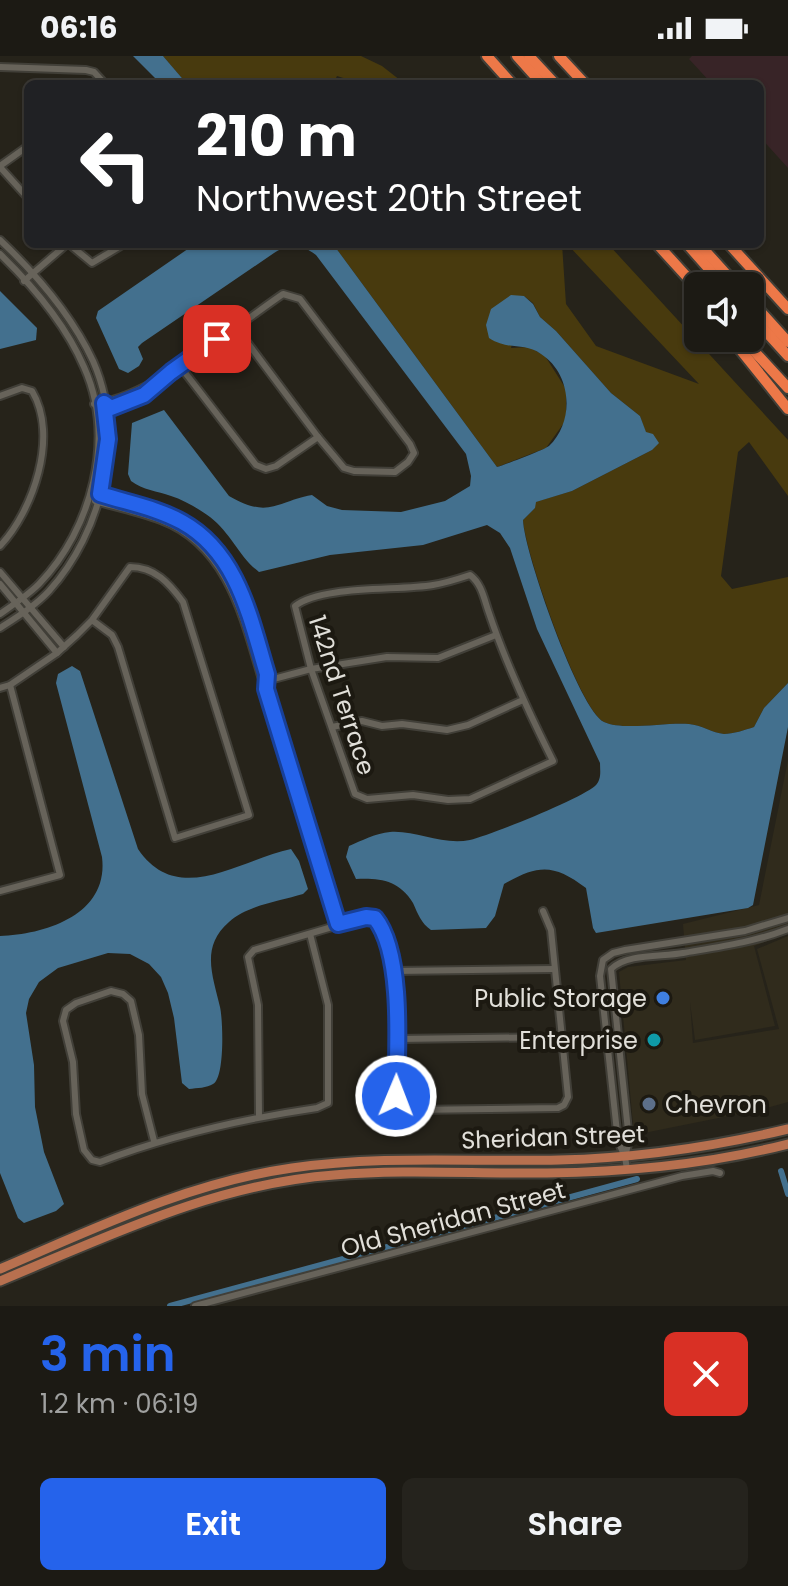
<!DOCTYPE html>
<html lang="en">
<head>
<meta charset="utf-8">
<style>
  body { margin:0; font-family:Poppins,sans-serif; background:#25231d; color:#f1f3f6; height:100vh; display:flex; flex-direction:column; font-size:30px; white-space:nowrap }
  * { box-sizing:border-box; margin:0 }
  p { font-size:26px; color:#a0a1a0 }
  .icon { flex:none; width:44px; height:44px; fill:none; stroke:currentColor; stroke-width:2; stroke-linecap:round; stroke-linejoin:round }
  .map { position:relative; height:1250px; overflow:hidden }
  .sheet { display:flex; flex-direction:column; background:#1c1a14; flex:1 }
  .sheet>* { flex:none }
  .banner { position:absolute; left:24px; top:24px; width:740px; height:168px; border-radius:12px; box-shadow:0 2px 6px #0004,0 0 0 2px #3a3834; background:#202124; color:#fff; overflow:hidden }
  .tools { position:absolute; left:684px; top:216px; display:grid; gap:16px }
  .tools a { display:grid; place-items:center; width:80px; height:80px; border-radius:12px; background:#1c1a14; box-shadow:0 2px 6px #0004,0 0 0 2px #3a3834; font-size:40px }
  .pin { position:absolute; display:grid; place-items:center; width:68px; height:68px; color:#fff; margin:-34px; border-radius:16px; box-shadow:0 4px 12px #0006 }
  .me { position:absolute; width:88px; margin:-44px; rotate:1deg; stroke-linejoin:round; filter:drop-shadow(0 0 6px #0008) }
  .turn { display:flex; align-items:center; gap:28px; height:168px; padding:0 40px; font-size:36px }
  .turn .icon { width:104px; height:104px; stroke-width:2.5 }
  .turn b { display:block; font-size:56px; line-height:68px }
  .round { display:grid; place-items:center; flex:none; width:84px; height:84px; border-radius:12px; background:#25231d }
  .summary { display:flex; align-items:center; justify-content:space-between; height:136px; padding:0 40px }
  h1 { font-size:48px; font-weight:600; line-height:60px; color:#2563eb }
  .button { display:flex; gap:16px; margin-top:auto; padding:16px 40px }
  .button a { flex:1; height:92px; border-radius:12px; background:#2563eb; color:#fff; font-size:32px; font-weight:600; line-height:92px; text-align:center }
  .button a+a { background:#25231d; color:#f1f3f6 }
  .status { display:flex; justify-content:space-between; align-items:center; height:56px; padding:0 40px; background:#1c1a14; direction:ltr }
  .status svg { height:22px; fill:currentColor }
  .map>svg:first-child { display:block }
</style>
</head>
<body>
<div class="status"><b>06:16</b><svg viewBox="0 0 49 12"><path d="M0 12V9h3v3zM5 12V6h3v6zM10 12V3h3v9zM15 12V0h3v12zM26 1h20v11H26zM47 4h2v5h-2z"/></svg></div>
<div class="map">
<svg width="788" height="1250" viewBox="0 0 788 1250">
  <rect width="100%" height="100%" fill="#26231a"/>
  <polygon fill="#302b1c" points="788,704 788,877 754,890 775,970 695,984 690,946 693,987 779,973 757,893 788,880 788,1046 763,1053 634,1079 619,916 628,911 686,904 683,868 759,849"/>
  <polygon fill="#382427" points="692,0 788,0 788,112 760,81 760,28 712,28 689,3"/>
  <g fill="#483a0e">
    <polygon points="163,0 361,0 382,10 405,28 362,28 337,20 333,28 187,28"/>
    <path d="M333,188h229l4,60 30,42 103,38 -132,-140h41l180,196v56l-39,-54 -11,10 -17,124 11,13 56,-12v106l-24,25 -10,19c-9,3 -21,7 -30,7 -11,-1 -23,-9 -35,-10 -23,-2 -66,7 -85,-2 -25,-13 -79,-170 -81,-202l12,-12v-6l37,-11 80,-41 -12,-34 -29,-23 -55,-62 -16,-14 -7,-14 -9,-7 -13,52 18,-1 16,9 21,33v31l-20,28 -49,19z"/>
  </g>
  <g fill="#43708e">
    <polygon points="133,0 163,0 187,28 161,28"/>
    <path d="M195,188h138l164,223c7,-2 47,-17 52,-21 26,-25 23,-72 -8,-92 -17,-12 -32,-3 -52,-16l-3,-13 5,-16 20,-14 13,1 9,8 7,13 16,14 55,62 29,23 6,16 7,2 6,9 -7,7 -80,41 -36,11 -1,6 -12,12c1,32 56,190 81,202 19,9 62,0 85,2 12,1 24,9 35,10 9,0 21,-4 30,-7l10,-19 24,-25v44l-35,178 -5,3 -152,25 -3,-5 -7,-40c-32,-24 -47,-24 -82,-4l-9,32 -9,12 -55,2c-10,-7 -13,-16 -18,-27 -14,-23 -33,-25 -57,-24l-10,-22 3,-11c12,-5 27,-13 41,-14 26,-2 53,14 80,8 21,-5 110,-41 125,-54 7,-7 5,-15 5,-23l-63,-134 -27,-81 -10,-15 -13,-8 -64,20 -93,10 -71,17c-20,-15 -28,-39 -49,-55 -11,-8 -26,-17 -39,-21 -14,-5 -28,-6 -40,-15l-3,-7 4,-51 32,-13 65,86c40,23 46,6 83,-1l15,11 15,4 59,2 44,-11 25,-15 1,-10 -5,-22 -150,-199c-16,-12 -26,-12 -42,-2l-132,90 -4,4 5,12 -4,7 -11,7 -9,-4 -23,-51 2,-7z"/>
    <polygon points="0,235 37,272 36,284 0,293"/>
    <path d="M72,610l8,5 58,178c40,59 101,11 153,0l8,12 9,28 -5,5c-23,7 -55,11 -74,28 -29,25 -16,54 -9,85 3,13 5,71 -7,77 -6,4 -16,4 -24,5l-7,-6 -8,-65 -6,-25 -7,-16 -12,-13 -19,-10 -22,-1 -50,15 -19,14 -10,17 -3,14 8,52 1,42 9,45 20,52 -8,7 -32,12 -6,-5 -18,-45v-237c47,-2 109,-22 102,-79l-46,-174 2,-9z"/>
  </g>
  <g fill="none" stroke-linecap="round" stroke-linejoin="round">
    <g stroke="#43708e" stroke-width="6">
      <polyline points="781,1115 788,1138"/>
      <polyline points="170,1250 637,1123"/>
    </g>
    <g stroke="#413f38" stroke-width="10">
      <g id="minor">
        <polyline points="0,11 86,14 94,16 105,28"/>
        <polyline points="0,110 28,90"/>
        <polyline points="0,111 28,142"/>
        <path d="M0,184c36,34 72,76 93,121 33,75 9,171 -44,230 -14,15 -32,26 -49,37"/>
        <polyline points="69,188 92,207 124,188"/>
        <path d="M0,198c33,32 66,71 84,113 32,71 8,162 -45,217 -11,11 -26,21 -39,30"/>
        <polyline points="24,225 67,188"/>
        <polyline points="235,270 318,381"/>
        <path d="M0,340l22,-8 10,3c27,45 1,120 -32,155"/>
        <path d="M104,347l7,5c22,-5 39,-15 55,-30"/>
        <path d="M94,348c57,-6 140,-77 189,-110l17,5 110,145 4,9 -6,9 -13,10 -41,-1 -10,-3 -26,-31 -42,29 -10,3 -10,-4 -76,-99"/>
        <path d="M91,435c57,15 119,31 146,90 13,29 20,63 30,93l-1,15 72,235"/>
        <path d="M95,445c22,6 45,11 66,19 66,25 82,96 100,156l5,5"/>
        <polyline points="0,516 64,591"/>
        <path d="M470,519c12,9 14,24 19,38 17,51 40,100 64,148l-83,38 -22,1 -35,-5 -46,4 -12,-5 -44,-125 -16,-63c27,-21 103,-15 138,-21 13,-2 25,-6 37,-10z"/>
        <polyline points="0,528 57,597"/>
        <polyline points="266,625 311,613 387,601 438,602 496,579"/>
        <path d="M0,632l10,-3 47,-32 20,-18 15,-15 38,-53c25,0 39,16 53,35l66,213 -74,23 -57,-191 -6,-12 -20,-15"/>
        <polyline points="332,671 362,665 382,670 402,668 447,674 468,669 523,644"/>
        <polyline points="0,835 60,819 10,629"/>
        <polyline points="394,915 554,913"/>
        <polyline points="397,983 561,981"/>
        <path d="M259,1060l-1,-111 -10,-48 6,-7 112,-33 9,1c24,30 23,99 22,137 0,16 -3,34 2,50l10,5 149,-2 6,-3 4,-8 -17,-167 -8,-19"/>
        <path d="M154,1085l-12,-47 -3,-59 -8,-34 -8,-7 -12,-3 -35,12 -10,7 -3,11 10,41 3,52 8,36 8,10 8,2c71,-27 142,-43 217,-54l11,-5v-98l-18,-71"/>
        <polyline points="625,1101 618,1085 600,920 603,904 613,897 625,894 745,875 788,862"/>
        <path d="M627,1113l-2,-12 4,-17 -18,-171c16,-16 51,-12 72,-16 35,-6 72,-11 105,-24"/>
        <polyline points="195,1250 682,1120 713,1115 720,1117"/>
      </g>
    </g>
    <g stroke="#413f38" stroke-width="13">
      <g id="primary">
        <path d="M0,1213c96,-41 188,-86 292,-101 89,-13 178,-6 267,-8 78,-2 154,-13 229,-31"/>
        <path d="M0,1225c109,-45 214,-97 334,-106 71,-6 142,-1 213,-2 81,-1 163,-9 241,-29"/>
      </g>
    </g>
    <g stroke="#413f38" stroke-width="14">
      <g id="motorway">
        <polyline points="487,0 512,28"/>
        <polyline points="517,0 542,28"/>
        <polyline points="529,0 555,28"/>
        <polyline points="559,0 585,28"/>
        <polyline points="657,188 698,233"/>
        <polyline points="687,188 724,230"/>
        <polyline points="699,188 737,230"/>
        <polyline points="729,188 788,253"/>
        <polyline points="750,244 788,286"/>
        <polyline points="750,258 788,300"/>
        <polyline points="731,282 788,353"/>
        <polyline points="742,282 788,332"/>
      </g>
    </g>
    <use href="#minor" stroke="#67635a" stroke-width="6"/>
    <use href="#primary" stroke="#b7704f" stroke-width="9"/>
    <use href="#motorway" stroke="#ed7848" stroke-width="10"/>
  </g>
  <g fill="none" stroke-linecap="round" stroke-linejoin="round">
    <g stroke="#184099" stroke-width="20">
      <path id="route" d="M217,283l-46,33 -27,23 -33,13 -7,-5 4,36 -8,55c28,9 57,14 82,28 56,31 68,96 85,152l-1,15 72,235 28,-7 9,1c29,36 22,133 21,178"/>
    </g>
    <use href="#route" stroke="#2563eb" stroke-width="14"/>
  </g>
  <circle fill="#3f7fe0" stroke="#1c1911" stroke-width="3" cx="663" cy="942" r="8"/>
  <circle fill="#0f9aa8" stroke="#1c1911" stroke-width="3" cx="654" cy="984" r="8"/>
  <circle fill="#5c6f8a" stroke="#1c1911" stroke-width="3" cx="649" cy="1048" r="8"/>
  <g text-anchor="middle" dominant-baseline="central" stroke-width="8" stroke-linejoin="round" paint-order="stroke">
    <g font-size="24" fill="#e1dfd9" stroke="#1c1911">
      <text transform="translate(342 639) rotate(72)">142nd Terrace</text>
      <text transform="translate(553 1081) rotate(-2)">Sheridan Street</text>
      <text transform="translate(453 1163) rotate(-15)">Old Sheridan Street</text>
    </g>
    <g font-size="24" fill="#e1dfd9" stroke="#1c1911" text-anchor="end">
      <text x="647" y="942">Public Storage</text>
      <text x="638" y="984">Enterprise</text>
      <text x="665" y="1048" text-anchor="start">Chevron</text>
    </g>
  </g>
</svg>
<div class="tools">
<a><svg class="icon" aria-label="sound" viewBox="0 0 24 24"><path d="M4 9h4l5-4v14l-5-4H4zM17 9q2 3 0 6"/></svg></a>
</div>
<div class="pin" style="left:217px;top:283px;background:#d93025"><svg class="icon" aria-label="arrive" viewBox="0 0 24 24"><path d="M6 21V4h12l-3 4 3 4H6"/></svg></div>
<svg class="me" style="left:396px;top:1040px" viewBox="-20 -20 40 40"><circle r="17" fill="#2563eb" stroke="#fff" stroke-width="3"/><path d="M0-11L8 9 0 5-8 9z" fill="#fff"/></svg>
<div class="banner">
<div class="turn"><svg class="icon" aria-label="left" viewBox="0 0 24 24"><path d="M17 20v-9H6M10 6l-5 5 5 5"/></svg><div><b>210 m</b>Northwest 20th Street</div></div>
</div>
</div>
<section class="sheet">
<div class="summary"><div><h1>3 min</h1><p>1.2 km · 06:19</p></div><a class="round" style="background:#d93025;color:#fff"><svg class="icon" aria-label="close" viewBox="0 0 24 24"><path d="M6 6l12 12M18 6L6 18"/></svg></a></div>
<div class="button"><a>Exit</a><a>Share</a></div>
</section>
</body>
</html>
